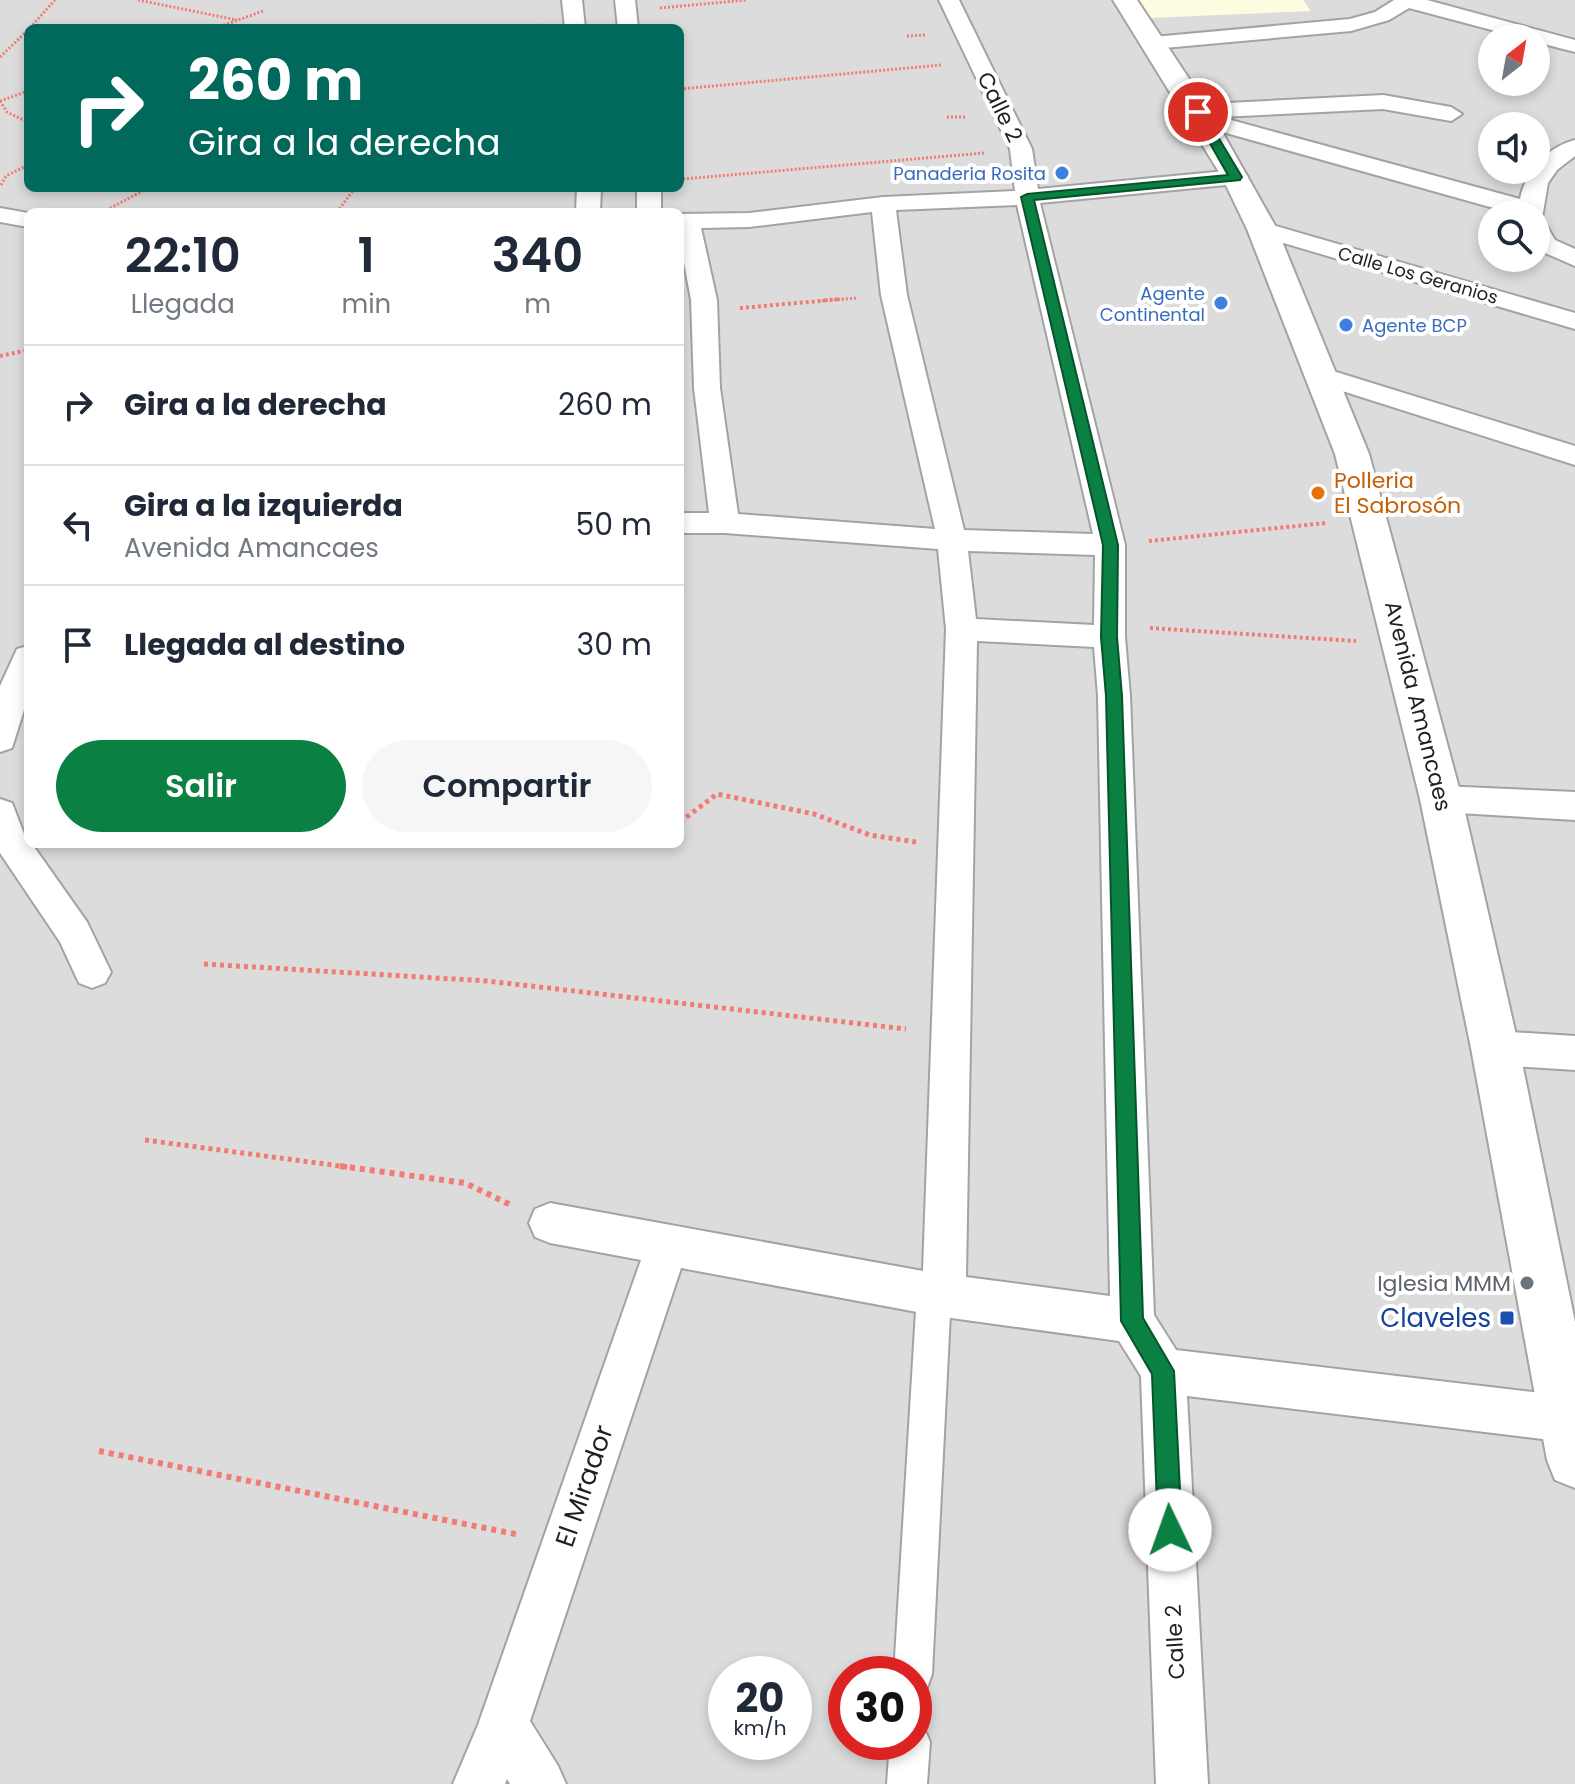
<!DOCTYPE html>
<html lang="es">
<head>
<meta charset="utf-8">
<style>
  body { margin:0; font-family:Poppins,sans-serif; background:#f6f6f7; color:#1f2937; height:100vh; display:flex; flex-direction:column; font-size:30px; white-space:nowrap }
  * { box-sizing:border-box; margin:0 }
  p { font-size:26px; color:#747a83 }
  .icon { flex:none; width:44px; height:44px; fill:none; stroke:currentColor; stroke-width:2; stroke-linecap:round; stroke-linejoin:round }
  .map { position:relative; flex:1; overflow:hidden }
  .sheet { position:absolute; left:24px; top:208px; width:660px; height:640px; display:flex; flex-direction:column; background:#fff; border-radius:12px; box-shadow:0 4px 12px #0003 }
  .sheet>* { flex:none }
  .hud { position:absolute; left:24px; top:24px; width:660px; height:168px; border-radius:12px; box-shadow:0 4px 12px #0003; background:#00695c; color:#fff; overflow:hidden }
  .needle { width:52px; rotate:31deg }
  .tools { position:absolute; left:1478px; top:24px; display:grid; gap:16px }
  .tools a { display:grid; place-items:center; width:72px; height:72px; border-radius:50%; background:#fff; box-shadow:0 4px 12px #0003; font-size:40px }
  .speed { position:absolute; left:708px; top:1656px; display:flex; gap:16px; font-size:40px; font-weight:700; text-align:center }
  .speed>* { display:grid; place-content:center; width:104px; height:104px; border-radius:50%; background:#fff; box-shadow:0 4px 12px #0003; line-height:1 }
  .speed small { font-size:20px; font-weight:400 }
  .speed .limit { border:12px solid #d22; background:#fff; color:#111 }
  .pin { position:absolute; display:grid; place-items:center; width:68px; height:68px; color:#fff; margin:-34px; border:4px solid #fff; border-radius:50%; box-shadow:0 2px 8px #0007 }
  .me { position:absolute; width:88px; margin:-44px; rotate:357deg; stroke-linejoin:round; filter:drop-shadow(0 0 6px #0008) }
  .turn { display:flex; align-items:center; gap:28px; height:168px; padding:0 32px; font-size:36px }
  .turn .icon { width:104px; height:104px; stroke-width:2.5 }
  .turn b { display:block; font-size:56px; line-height:68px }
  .eta { display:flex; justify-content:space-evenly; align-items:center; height:136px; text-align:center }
  .eta b { font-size:48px; font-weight:600; line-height:56px }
  .action { display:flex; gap:16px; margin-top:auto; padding:16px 32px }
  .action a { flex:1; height:92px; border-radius:48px; background:#0b8043; color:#fff; font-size:32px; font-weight:600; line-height:92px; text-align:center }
  .action a+a { background:#f6f6f7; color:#1f2937 }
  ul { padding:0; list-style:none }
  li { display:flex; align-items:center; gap:24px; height:120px; padding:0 32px; border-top:2px solid #e0e1e3 }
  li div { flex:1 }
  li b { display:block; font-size:30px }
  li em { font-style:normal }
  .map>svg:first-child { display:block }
</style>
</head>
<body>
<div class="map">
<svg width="1575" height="1784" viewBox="0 0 1575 1784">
  <rect width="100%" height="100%" fill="#efece6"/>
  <path fill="#dddcdc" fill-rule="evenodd" d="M0,0h1575v1784h-1575zM28,28h652v160h-652zM1492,38h44v44h-44zM1492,126h44v44h-44zM28,212h652v632h-652zM1492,214h44v44h-44zM726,1674h68v68h-68zM846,1674h68v68h-68z"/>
  <polygon fill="#fdfce1" points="1139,0 1303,0 1311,11 1149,18"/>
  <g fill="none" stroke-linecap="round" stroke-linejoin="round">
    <g stroke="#a3a3a3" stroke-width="4">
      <g id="pedestrian">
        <polygon points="934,1277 946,1282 951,1294 932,1674 927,1688 914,1693 914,1674 894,1674 917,1294 922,1282"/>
        <polygon points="914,1724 924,1728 930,1742 927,1784 887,1784 890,1742 914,1742"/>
      </g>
    </g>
    <g stroke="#a3a3a3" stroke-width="4">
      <g id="minor">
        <polygon points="562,0 582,0 585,28 565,28"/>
        <polygon points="615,0 635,0 638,28 618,28"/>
        <path d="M939,0h20l73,149 6,40 198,-19 8,2 4,5 -4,5 -8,2 -196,19 85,342v92l5,59 24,619 22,35 391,46 8,4v38l-8,4 -380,-46 21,388h-52l-15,-408 -22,-35 -175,-24 -263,-49 -151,453 28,45 8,18h-56l-3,-5 -2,5h-52l25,-59 163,-465 -91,-17 -15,-6 -6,-14 6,-14 15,-6 373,68 23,-642 -8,-80 -213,-16h-45v-20h29l-15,-125 -3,-88 -11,-59v-27l69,-1 134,-16 132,-6 -5,-42zM1017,205l76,329 -129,-4 -57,-235 -11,-85zM872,212l9,83 54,234 -197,-15 -18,-126 -3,-88 -16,-72 48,-1zM968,551l127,4 -1,70 -118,-6zM977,641l117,6 4,49 12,600 -144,-19z"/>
        <polygon points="1394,0 1427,0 1575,40 1575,52 1536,42 1536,38 1522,38 1409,8 1389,20 1351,31 1153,49 1143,43 1153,37 1350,19 1375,12"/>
        <path d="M1383,95l68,12 11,7 -11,7 -68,-12 -163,8 300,82c5,-27 27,-52 55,-59v16l-18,14 -9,13 -6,35 13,22 20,9v17l-39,-17v-35l-46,-7 -296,-83 -3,-5 8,-6 2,-7 8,-2z"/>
        <polygon points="577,188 601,188 600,212 576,212"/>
        <rect x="637" y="188" width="24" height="24"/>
        <polygon points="0,208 28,213 28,227 0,222"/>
        <polygon points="1262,222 1575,313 1575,329 1253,234 1250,229 1253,224"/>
        <polygon points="1320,367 1575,446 1575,465 1311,381 1307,375 1311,369"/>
        <polygon points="28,646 28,697 12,748 0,752 0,686 17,649"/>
        <polygon points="1441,786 1575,792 1575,820 1441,812 1429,808 1424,799 1429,790"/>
        <polygon points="0,799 12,803 28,844 32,844 87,922 111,972 105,983 92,988 79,983 60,942 0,853"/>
        <polygon points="1495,1031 1575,1036 1575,1070 1495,1065 1481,1060 1476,1048 1481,1036"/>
      </g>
    </g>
    <g stroke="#a3a3a3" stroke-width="4">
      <polygon id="tertiary" points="1113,0 1137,0 1211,112 1277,229 1369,454 1462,799 1519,1048 1575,1322 1575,1488 1555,1480 1547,1460 1471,1048 1420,799 1335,454 1247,229 1222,177"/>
    </g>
    <g stroke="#f27c75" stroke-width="3" stroke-dasharray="2 2" stroke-linecap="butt">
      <polyline points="138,0 237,20"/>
      <polyline points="660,8 746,0"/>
      <polyline points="30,28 55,0"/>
      <polyline points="216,28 263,11"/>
      <polyline points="516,28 541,25"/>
      <polyline points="907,36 927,35"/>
      <polyline points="0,57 28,30"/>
      <polyline points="680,89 941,65"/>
      <polyline points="0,101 7,112 27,122"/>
      <polyline points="0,101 28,91"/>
      <polyline points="947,117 967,117"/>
      <polyline points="683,179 984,153"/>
      <polyline points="1,185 6,176 28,165"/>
      <polyline points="103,212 148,188"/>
      <polyline points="337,212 355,188"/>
      <polyline points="818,301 857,298"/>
    </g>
    <g stroke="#f27c75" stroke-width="4" stroke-dasharray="3 3" stroke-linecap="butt">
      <polyline points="740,308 842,299"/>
      <polyline points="0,356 28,350"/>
      <polyline points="1149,541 1326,523"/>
      <polyline points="1150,628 1356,641"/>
    </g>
    <g stroke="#f27c75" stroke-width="5" stroke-dasharray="4 4" stroke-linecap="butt">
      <polyline points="680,822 717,794 814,814 870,835 916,842"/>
      <polyline points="204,964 487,981 906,1029"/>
      <polyline points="145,1140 355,1168"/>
    </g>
    <g stroke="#f27c75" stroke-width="6" stroke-dasharray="5 5" stroke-linecap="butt">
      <polyline points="340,1166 465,1183 513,1206"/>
      <polyline points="99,1451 520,1535"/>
    </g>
    <use href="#pedestrian" fill="#fff" fill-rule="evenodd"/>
    <use href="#minor" fill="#fff" fill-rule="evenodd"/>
    <use href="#tertiary" fill="#fff" fill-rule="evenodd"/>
  </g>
  <polygon fill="#0b8043" stroke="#07532c" stroke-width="2" points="1198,109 1203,112 1242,177 1240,180 1034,200 1118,545 1117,637 1122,696 1143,1318 1174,1371 1182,1530 1179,1538 1170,1542 1162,1538 1158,1530 1152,1374 1121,1321 1106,696 1101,637 1103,545 1021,197 1027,194 1228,175 1192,112"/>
  <g fill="#3f7fe0" stroke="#fff" stroke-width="3">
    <circle cx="1062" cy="173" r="8"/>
    <circle cx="1221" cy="303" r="8"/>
    <circle cx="1346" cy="325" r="8"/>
  </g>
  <circle fill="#e8710a" stroke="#fff" stroke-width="3" cx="1318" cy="493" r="8"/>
  <circle fill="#6b7280" stroke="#fff" stroke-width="3" cx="1527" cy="1283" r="8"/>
  <rect fill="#1a4fb4" stroke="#fff" stroke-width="3" x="1499" y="1310" width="16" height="16" rx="4"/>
  <g text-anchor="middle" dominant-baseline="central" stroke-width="8" stroke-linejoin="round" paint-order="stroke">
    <g font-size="18" fill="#366cbe" stroke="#fff" text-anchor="end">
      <text x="1046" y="173">Panaderia Rosita</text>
      <text x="1205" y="293">Agente<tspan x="1205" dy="21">Continental</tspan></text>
      <text x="1362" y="325" text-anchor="start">Agente BCP</text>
    </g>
    <g font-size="18" fill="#1f1f1f" stroke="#fff">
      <text transform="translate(1418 275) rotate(16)">Calle Los Geranios</text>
    </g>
    <g font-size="22" fill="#1f1f1f" stroke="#fff">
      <text transform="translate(1000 107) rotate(64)">Calle 2</text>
      <text transform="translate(1418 706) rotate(76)">Avenida Amancaes</text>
      <text transform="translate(1175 1642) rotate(-93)">Calle 2</text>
    </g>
    <g font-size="22" fill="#c56008" stroke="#fff" text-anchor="start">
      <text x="1334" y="480">Polleria<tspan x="1334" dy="25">El Sabrosón</tspan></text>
    </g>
    <g font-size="22" fill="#5b616d" stroke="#fff" text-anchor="end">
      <text x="1511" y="1283">Iglesia MMM</text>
    </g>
    <g font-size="26" fill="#164399" stroke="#fff" text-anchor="end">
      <text x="1491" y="1318">Claveles</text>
    </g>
    <g font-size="26" fill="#1f1f1f" stroke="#fff">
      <text transform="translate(584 1486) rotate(-71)">El Mirador</text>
    </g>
  </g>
</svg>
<div class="tools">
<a><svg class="needle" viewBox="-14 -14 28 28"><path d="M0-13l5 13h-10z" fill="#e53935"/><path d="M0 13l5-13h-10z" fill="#747a83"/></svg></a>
<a><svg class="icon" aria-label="sound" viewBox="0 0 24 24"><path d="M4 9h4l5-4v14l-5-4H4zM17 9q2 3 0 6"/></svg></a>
<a><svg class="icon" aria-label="search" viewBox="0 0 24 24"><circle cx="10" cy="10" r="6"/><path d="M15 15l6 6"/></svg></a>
</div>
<div class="speed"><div>20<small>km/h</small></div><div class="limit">30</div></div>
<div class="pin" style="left:1198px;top:112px;background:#d93025"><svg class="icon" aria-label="arrive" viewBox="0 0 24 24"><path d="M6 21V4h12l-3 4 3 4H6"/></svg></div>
<svg class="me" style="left:1170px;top:1530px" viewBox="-20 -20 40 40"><circle r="19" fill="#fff"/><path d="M0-13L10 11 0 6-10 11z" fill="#0b8043"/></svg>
<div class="hud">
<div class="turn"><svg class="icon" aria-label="right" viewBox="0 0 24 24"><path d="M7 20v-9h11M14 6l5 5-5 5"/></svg><div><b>260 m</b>Gira a la derecha</div></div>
</div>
<section class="sheet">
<div class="eta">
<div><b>22:10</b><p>Llegada</p></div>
<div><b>1</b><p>min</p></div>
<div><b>340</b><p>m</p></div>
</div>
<ul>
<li><svg class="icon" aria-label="right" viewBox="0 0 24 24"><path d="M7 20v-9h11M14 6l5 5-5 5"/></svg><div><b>Gira a la derecha</b></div><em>260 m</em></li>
<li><svg class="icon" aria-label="left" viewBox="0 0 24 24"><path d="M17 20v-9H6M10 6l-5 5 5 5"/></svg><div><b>Gira a la izquierda</b><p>Avenida Amancaes</p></div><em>50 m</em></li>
<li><svg class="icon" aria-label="arrive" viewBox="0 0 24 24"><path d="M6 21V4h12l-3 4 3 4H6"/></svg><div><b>Llegada al destino</b></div><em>30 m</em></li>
</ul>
<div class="action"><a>Salir</a><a>Compartir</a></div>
</section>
</div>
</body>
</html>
